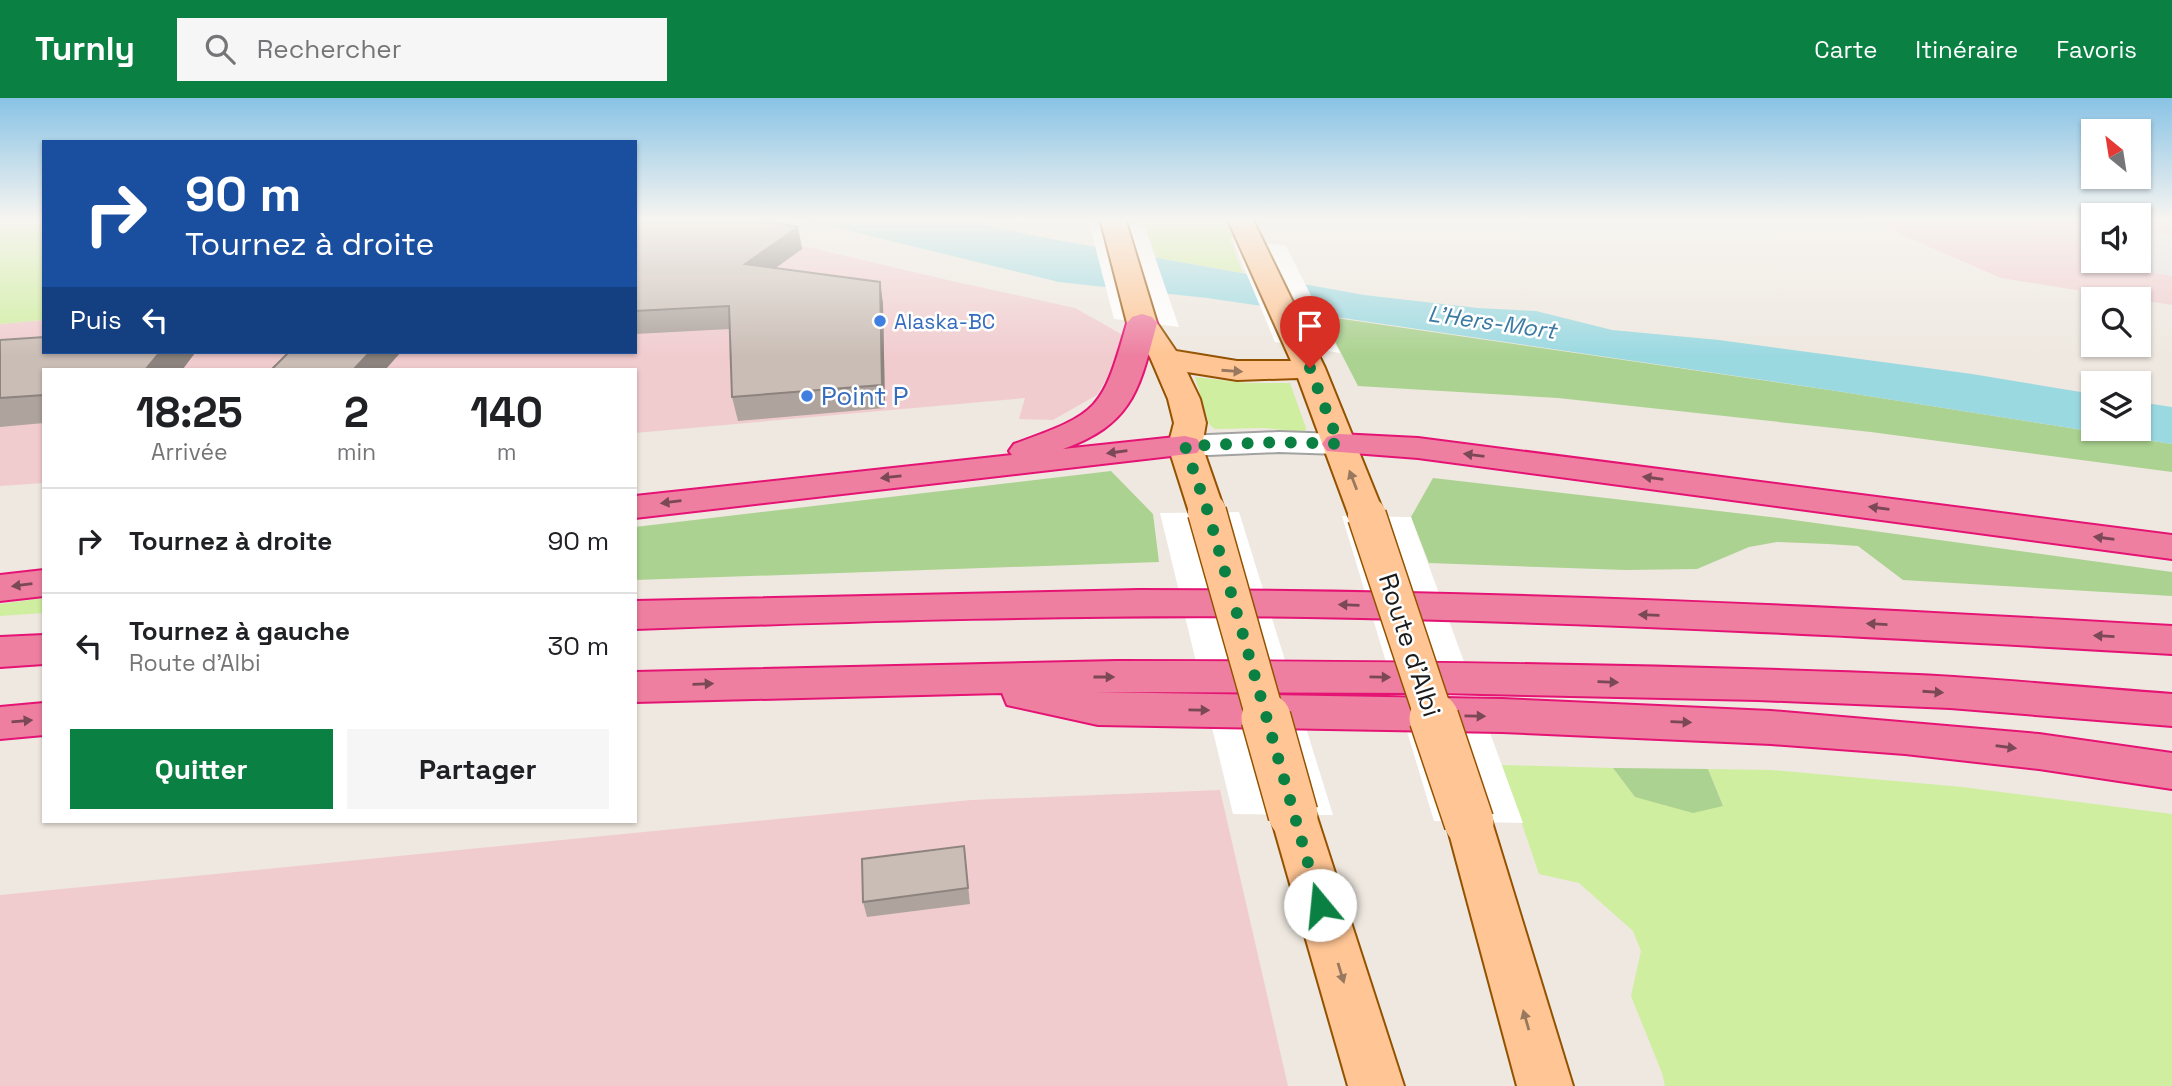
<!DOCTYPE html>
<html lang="fr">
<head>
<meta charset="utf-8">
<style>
  body { margin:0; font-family:"Space Grotesk",sans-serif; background:#f6f6f6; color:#202124; height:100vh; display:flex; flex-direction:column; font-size:26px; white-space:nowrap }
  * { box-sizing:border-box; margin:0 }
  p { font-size:23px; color:#757577 }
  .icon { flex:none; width:38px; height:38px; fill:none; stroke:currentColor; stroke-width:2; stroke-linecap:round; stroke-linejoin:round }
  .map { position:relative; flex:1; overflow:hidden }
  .drawer { position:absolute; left:42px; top:270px; width:595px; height:455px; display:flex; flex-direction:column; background:#fff; border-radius:0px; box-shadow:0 2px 5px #0004 }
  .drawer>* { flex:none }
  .guide { position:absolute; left:42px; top:42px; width:595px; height:214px; border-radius:0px; box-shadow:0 2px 5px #0004; background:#1a4fa0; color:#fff; overflow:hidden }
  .needle { width:46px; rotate:330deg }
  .tools { position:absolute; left:2081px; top:21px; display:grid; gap:14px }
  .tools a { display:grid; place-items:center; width:70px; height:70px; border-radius:0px; background:#fff; box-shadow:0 2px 5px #0004; font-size:35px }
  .pin { position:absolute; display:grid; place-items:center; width:60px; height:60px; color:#fff; margin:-72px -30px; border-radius:50% 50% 50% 0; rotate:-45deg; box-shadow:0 0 7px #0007 }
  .pin .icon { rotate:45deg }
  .me { position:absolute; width:77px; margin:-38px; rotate:343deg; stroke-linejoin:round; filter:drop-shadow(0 0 5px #0008) }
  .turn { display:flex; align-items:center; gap:24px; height:147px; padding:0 28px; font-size:32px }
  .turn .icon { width:91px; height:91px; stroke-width:2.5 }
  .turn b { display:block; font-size:49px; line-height:60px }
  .then { display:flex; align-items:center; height:66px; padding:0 28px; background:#0003; gap:14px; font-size:26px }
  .eta { display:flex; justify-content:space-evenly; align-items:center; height:119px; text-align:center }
  .eta b { font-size:42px; font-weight:700; line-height:49px }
  .button { display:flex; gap:14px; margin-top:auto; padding:14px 28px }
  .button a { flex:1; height:80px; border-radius:0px; background:#0b8043; color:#fff; font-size:28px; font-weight:700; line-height:80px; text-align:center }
  .button a+a { background:#f6f6f6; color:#202124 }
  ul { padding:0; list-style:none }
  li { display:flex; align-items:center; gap:21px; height:105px; padding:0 28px; border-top:2px solid #e0e0e0 }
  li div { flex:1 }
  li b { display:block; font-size:26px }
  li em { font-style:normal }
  header { display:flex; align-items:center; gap:42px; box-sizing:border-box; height:98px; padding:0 35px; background:#0b8043; color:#fff }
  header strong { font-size:33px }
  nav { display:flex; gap:38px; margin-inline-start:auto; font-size:24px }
  .search { width:490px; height:63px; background:#f6f6f6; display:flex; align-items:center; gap:18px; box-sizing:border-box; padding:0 24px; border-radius:0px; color:#757577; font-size:26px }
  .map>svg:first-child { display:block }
</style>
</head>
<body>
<header>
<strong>Turnly</strong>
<div class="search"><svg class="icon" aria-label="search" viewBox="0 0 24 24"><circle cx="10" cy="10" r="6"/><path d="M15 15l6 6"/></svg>Rechercher</div>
<nav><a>Carte</a><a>Itinéraire</a><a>Favoris</a></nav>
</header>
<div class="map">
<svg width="2172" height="988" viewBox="0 0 2172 988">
  <rect width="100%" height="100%" fill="#eee8e0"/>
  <g fill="#f1cccf">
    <polygon points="635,120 686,120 943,181 1075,210 1130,241 1097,297 1053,322 1019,321 1025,300 635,335 635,271 44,271 44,385 0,388 0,226 44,222 44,254 635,254"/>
    <polygon points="1863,120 2093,120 2093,163 2138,163 2139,120 2172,120 2172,207 2001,180"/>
    <polygon points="1220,692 1288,988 0,988 0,797 971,702"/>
  </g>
  <g fill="#cfeea0">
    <polygon points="0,120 44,120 44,222 0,226"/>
    <polygon points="1134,120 1222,120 1233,139 1229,140 1243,175 1157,160 1144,127 1136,127"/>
    <polygon points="1195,279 1247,285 1290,285 1306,330 1305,334 1263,330 1215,331 1209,326"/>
    <polygon points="44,500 44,515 0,518 0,506"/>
    <polygon points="1502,667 1613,670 1635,699 1723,708 1708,671 1771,672 1962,689 2172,716 2172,988 1665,988 1662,975 1631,898 1641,853 1633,833 1579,785 1539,776"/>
  </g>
  <g fill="#abd290">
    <polygon points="1322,218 1830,292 2172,346 2172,374 1871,334 1558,300 1358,288"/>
    <polygon points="1111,373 1153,416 1159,464 635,482 635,429"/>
    <polygon points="1433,380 1779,420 2172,474 2172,498 1903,482 1858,448 1828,446 1777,444 1749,449 1697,471 1626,472 1429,465 1411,419"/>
    <polygon points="1613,670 1708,671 1723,708 1693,715 1635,699"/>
  </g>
  <polygon fill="#e3e3e3" points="2139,133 2172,137 2172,178 2154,175 2139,150"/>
  <polygon fill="#9bd9e1" points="797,120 952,120 1041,139 1364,197 1478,210 1536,213 1612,232 1719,242 1972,276 2093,296 2093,331 2138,331 2139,304 2172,309 2172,346 1830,292 1207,200 1059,184"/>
  <g fill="#fff">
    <polygon points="1089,125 1144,127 1179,229 1114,221"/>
    <polygon points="1232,141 1286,148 1340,255 1275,244"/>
    <polygon points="1239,414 1333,717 1233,716 1160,415"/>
    <polygon points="1342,418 1411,419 1523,725 1434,723"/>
  </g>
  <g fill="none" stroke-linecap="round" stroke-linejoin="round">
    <g stroke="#a2a2a2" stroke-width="4">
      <polygon id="minor" points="1279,334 1339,336 1351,339 1356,346 1351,353 1339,356 1279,354 1185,358 1173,355 1168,348 1173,341 1185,338"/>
    </g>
    <g stroke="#935200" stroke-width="4">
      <g id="major">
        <polygon points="1100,120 1125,120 1157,225 1176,253 1237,263 1291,263 1227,120 1252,120 1325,270 1385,418 1380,426 1367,429 1354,426 1349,418 1298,280 1237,282 1187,274 1200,301 1206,325 1202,348 1225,414 1220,422 1207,425 1194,422 1189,414 1168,348 1174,325 1168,301 1150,259 1127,225"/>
        <polygon points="1293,697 1309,703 1316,716 1404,988 1348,988 1270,716 1277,703"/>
        <polygon points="1469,705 1485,710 1492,724 1573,988 1517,988 1446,724 1453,710"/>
      </g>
    </g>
    <g stroke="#e51373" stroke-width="4">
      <g id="highway">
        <path d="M1142,216l10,3 5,6c-18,67 -24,101 -94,126l122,-13 12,3 5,7 -5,7 -562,65v-22l377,-41 -3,-4 5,-7c86,-31 88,-34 113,-121l5,-6z"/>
        <polygon points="1339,336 1418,340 2172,437 2172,461 1418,360 1327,353 1322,346 1327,339"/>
        <polygon points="44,472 44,498 0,503 0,477"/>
        <path d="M1139,492c345,0 689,16 1033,36v28c-288,-17 -576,-32 -865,-37 -224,-3 -448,4 -672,12v-28z"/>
        <polygon points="44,537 44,566 0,569 0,539"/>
        <path d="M1116,563c267,0 535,3 802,14 85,4 169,13 254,19v32l-222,-18 -192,-8 -321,-7 -344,-1 409,7 269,12 268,23 133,19v36l-133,-20 -134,-15 -134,-10 -269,-12 -404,-7 -91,-20 -5,-12 -367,9v-30z"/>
        <polygon points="44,605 44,637 0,641 0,609"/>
      </g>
    </g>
    <use href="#minor" fill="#fff" fill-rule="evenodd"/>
    <use href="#major" fill="#ffc594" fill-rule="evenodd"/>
    <use href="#highway" fill="#ee7fa0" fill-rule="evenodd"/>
    <g stroke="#935200" stroke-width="41" stroke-linecap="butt">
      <g id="major-bridge-far1">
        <polyline points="1207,414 1266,622"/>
        <polyline points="1367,418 1435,622"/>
      </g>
    </g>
    <g stroke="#935200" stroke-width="52" stroke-linecap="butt">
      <g id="major-bridge">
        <polyline points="1266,620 1293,716"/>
        <polyline points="1434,620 1469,724"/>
      </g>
    </g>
    <use href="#major-bridge-far1" stroke="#ffc594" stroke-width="38"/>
    <use href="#major-bridge" stroke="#ffc594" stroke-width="49"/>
  </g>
  <g fill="#aea39d">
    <polygon points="635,120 798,129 802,151 775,170 880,184 883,206 885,310 738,323 732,299 730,231 635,236"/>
    <polygon points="0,242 44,254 194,254 195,255 44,271 44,325 0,329"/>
    <polygon points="964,748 970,806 867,819 863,804"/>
  </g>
  <g fill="#8d847f">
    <polygon points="798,129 802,151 749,189 745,166"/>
    <polygon points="880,184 883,206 885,310 882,287"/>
    <polygon points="160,254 194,254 195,255 183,271 146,271"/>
    <polygon points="370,254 401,254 386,271 354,271"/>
  </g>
  <g fill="#cabdb6" stroke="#8d847f" stroke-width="2">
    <polygon points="635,120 753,120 798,129 745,166 880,184 882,287 732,299 729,208 635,213"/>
    <polygon points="44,239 44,254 160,254 146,271 44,271 44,297 0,300 0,242"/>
    <polygon points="289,254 370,254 354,271 272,271"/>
    <polygon points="964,748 968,790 863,804 862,761"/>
  </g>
  <defs><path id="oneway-solid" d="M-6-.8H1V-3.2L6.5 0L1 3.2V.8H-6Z" transform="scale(1.75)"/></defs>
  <g fill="#98785e">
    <use href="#oneway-solid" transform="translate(1232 273) rotate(4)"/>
    <use href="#oneway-solid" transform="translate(1353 382) rotate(-111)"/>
    <use href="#oneway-solid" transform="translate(1341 875) rotate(73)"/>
    <use href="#oneway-solid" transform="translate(1526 922) rotate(-106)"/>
  </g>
  <g fill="#7a4857">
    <use href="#oneway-solid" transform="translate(1117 354) rotate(172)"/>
    <use href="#oneway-solid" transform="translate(1474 357) rotate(-173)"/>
    <use href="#oneway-solid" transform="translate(891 379) rotate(174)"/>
    <use href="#oneway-solid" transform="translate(1653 380) rotate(-172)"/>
    <use href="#oneway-solid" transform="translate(671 404) rotate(173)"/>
    <use href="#oneway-solid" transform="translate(1879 410) rotate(-172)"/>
    <use href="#oneway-solid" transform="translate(2104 440) rotate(-172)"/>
    <use href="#oneway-solid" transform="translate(22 487) rotate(173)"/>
    <use href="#oneway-solid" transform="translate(1349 507) rotate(-178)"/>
    <use href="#oneway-solid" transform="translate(1649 517) rotate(-178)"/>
    <use href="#oneway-solid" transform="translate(1877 526) rotate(-177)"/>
    <use href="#oneway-solid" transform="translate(2104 538) rotate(-177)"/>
    <use href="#oneway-solid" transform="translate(1104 579)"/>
    <use href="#oneway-solid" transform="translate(1380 579) rotate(1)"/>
    <use href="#oneway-solid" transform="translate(1608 584) rotate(2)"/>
    <use href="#oneway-solid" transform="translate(703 586) rotate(-2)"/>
    <use href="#oneway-solid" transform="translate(1933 594) rotate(4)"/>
    <use href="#oneway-solid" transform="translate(1199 612) rotate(1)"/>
    <use href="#oneway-solid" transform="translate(1475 618) rotate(1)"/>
    <use href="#oneway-solid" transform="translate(22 623) rotate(-5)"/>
    <use href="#oneway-solid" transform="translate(1681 624) rotate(2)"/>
    <use href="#oneway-solid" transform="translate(2006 649) rotate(8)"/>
  </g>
  <linearGradient id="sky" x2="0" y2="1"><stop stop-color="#89c3e5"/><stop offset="0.47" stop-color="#f7f5f1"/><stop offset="1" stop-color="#f7f5f1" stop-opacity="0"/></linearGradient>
  <rect width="2172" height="258" fill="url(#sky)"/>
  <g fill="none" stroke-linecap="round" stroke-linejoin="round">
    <polyline stroke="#0b8043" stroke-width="12" stroke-dasharray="0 21.6" points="1310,270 1339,346 1279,344 1185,348 1208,414 1320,807"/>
  </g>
  <g fill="#3f7fe0" stroke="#fff" stroke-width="2.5">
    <circle cx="880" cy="223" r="7"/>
    <circle cx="807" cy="298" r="7"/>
  </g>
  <g text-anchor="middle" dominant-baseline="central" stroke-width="5" stroke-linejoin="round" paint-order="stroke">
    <g font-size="21" fill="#366cbe" stroke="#fff" text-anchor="start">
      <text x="894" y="223">Alaska-BC</text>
    </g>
    <g font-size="23" font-style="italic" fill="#3b7aa3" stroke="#fff">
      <text transform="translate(1492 224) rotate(8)">L'Hers-Mort</text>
    </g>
    <g font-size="26" fill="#366cbe" stroke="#fff" text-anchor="start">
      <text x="821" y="298">Point P</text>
    </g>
    <g font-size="26" fill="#1b1b1b" stroke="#fff">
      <text transform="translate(1410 547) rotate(72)">Route d'Albi</text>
    </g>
  </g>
</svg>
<div class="tools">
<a><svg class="needle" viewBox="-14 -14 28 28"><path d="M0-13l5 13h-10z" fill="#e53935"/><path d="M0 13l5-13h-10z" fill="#757577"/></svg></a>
<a><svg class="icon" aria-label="sound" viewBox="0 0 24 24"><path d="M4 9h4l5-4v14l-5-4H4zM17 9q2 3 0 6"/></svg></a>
<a><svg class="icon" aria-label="search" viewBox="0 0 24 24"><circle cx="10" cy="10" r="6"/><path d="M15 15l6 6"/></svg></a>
<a><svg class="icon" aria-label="layers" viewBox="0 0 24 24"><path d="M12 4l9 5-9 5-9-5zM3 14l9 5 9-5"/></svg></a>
</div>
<div class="pin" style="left:1310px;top:270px;background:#d93025"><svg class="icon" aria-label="arrive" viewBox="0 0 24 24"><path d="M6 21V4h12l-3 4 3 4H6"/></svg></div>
<svg class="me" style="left:1320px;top:807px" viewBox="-20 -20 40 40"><circle r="19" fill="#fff"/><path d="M0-13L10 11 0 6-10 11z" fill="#0b8043"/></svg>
<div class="guide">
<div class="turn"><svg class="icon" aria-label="right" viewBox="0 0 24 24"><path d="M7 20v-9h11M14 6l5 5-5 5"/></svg><div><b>90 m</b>Tournez à droite</div></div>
<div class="then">Puis<svg class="icon" aria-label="left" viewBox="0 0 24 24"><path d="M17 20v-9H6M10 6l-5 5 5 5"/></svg></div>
</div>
<section class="drawer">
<div class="eta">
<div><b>18:25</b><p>Arrivée</p></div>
<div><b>2</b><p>min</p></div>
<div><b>140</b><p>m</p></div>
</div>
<ul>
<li><svg class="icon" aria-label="right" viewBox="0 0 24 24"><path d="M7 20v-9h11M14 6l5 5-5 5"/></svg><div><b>Tournez à droite</b></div><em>90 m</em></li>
<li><svg class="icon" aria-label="left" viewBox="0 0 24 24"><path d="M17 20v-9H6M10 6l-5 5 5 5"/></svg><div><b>Tournez à gauche</b><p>Route d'Albi</p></div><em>30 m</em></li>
</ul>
<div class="button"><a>Quitter</a><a>Partager</a></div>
</section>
</div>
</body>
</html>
